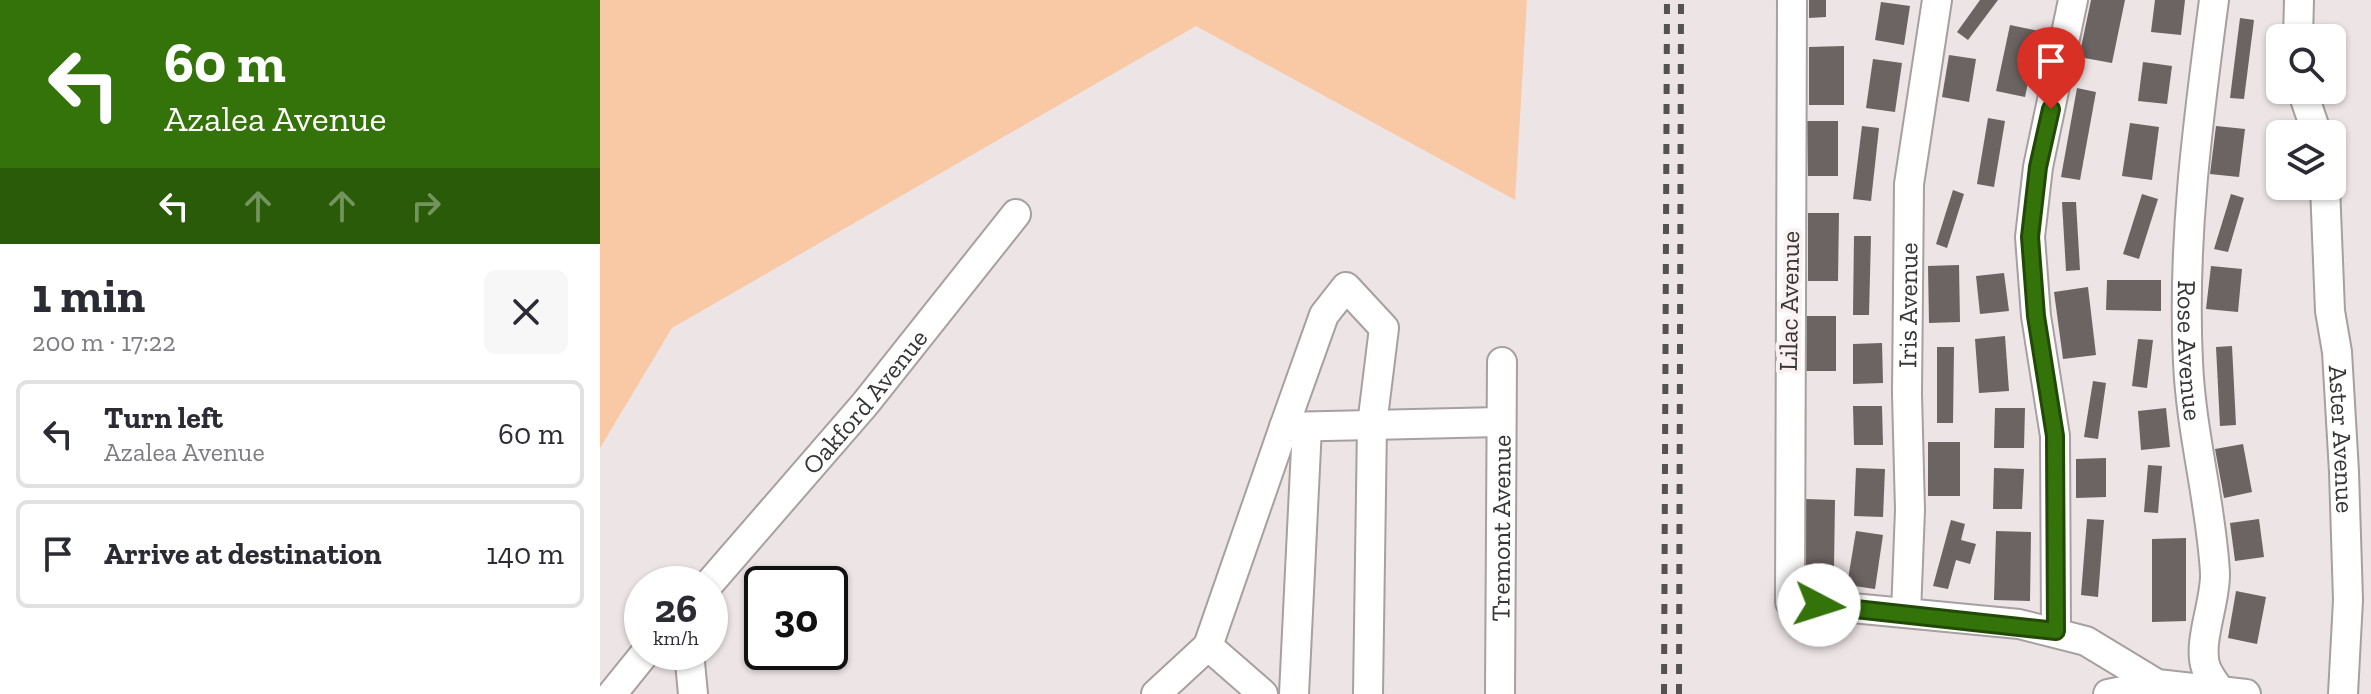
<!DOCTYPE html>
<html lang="en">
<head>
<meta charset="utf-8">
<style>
  body { margin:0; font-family:"Zilla Slab",serif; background:#f7f7f7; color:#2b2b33; height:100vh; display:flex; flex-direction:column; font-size:30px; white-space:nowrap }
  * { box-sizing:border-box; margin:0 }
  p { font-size:26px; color:#7c7c81 }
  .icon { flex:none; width:44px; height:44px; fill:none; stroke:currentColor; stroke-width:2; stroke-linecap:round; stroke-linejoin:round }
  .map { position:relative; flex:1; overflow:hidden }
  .panel { display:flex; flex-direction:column; background:#fff; width:600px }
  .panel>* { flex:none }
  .hud { background:#34720a; color:#fff; overflow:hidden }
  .buttons { position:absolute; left:1666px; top:24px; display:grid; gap:16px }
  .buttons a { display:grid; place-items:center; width:80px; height:80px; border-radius:12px; background:#fff; box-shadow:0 2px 6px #0004; font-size:40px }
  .speed { position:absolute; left:24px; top:566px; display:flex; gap:16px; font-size:40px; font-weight:700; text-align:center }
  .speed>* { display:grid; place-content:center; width:104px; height:104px; border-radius:50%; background:#fff; box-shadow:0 2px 6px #0004; line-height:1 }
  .speed small { font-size:20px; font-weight:400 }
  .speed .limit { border:4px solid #111; border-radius:12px; background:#fff; color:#111 }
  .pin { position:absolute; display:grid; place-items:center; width:68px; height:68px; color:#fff; margin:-82px -34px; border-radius:50% 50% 50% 0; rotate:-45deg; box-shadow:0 0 8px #0007 }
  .pin .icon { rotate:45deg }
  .me { position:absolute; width:88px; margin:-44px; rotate:95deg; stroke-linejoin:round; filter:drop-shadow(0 0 6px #0008) }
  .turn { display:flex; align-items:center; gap:28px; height:168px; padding:0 32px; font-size:36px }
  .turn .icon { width:104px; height:104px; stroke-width:2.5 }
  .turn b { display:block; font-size:56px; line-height:68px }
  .lanes { display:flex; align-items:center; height:76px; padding:0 32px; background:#0003; justify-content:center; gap:40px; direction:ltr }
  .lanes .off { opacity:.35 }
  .round { display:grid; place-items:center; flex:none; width:84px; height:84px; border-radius:12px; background:#f7f7f7 }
  .overview { display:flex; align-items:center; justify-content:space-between; height:136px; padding:0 32px }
  h1 { font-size:48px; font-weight:700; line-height:60px }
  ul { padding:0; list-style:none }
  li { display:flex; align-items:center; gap:24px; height:108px; margin:0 16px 12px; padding:0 16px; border:4px solid #e1e1e2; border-radius:12px }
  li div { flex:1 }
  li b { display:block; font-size:30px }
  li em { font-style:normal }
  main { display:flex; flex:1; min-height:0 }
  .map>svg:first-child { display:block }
</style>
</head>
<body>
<main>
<section class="panel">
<div class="hud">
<div class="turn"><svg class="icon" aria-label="left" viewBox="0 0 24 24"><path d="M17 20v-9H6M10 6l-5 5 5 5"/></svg><div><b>60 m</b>Azalea Avenue</div></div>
<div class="lanes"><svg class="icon" aria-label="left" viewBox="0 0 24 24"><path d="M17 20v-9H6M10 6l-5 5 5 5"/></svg><svg class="icon off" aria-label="ahead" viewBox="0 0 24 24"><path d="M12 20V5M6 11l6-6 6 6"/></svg><svg class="icon off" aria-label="ahead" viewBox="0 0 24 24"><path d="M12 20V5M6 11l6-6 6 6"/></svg><svg class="icon off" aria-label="right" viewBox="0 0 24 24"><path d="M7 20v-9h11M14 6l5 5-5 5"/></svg></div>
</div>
<div class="overview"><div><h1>1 min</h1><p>200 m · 17:22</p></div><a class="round"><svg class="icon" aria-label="close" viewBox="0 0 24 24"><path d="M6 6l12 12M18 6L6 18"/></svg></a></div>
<ul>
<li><svg class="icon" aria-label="left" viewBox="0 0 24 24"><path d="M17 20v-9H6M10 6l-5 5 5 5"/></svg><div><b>Turn left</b><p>Azalea Avenue</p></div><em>60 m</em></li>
<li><svg class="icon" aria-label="arrive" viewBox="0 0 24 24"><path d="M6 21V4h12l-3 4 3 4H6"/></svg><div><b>Arrive at destination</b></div><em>140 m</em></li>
</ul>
</section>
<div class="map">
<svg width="1771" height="694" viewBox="0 0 1771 694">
  <rect width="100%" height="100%" fill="#ede4e5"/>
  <polygon fill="#f8c9a4" points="0,0 927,0 915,200 596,26 72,328 0,448"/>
  <g fill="#6b6462">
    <polygon points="1209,0 1226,0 1226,17 1209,18"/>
    <polygon points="1380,0 1398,0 1368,40 1357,32"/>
    <polygon points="1491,0 1525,0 1512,63 1479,57"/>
    <polygon points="1555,0 1585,0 1581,35 1551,32"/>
    <polygon points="1281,2 1310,6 1304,45 1275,40"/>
    <polygon points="1640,18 1654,20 1644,99 1630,98"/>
    <polygon points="1410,25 1439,31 1425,97 1396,91"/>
    <polygon points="1244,46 1244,105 1209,105 1209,47"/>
    <polygon points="1349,55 1376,59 1369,102 1342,97"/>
    <polygon points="1273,59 1302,63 1295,112 1266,108"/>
    <polygon points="1543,62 1572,66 1567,104 1538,101"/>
    <polygon points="1477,88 1496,92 1480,180 1461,177"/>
    <polygon points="1388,118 1405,121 1394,187 1377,184"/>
    <polygon points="1207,121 1238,121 1238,176 1208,176"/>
    <polygon points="1530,123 1559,127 1552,180 1522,176"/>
    <polygon points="1262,126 1279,128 1271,201 1253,199"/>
    <polygon points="1616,126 1645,129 1639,177 1610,174"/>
    <polygon points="1353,190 1364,194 1347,248 1336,244"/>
    <polygon points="1542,194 1558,199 1539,259 1523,254"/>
    <polygon points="1631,194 1644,198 1628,252 1614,249"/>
    <polygon points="1462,202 1476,202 1480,270 1466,271"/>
    <polygon points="1208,213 1239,213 1238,281 1208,281"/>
    <polygon points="1254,236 1271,236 1269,315 1253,315"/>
    <polygon points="1359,265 1360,322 1329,323 1328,266"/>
    <polygon points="1611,266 1642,269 1638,312 1606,309"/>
    <polygon points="1404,273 1409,311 1380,314 1376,276"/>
    <polygon points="1507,280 1561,280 1561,311 1506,310"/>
    <polygon points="1488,287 1496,355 1463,359 1454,292"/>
    <rect x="1205" y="316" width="31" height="55"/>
    <polygon points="1405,336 1409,391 1379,393 1375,339"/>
    <polygon points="1538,339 1553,340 1547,388 1532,386"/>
    <polygon points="1282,343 1283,383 1253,384 1253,344"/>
    <polygon points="1632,346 1636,425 1620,426 1616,347"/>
    <polygon points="1337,347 1354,347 1353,423 1337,423"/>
    <polygon points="1493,381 1506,383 1498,439 1484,437"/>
    <polygon points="1253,406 1282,406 1283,445 1254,445"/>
    <polygon points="1395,408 1425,408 1424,448 1394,448"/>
    <polygon points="1566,408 1570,447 1541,450 1538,411"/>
    <rect x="1328" y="442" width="32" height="54"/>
    <polygon points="1643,444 1652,492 1624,498 1615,449"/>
    <polygon points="1506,458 1506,497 1476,498 1476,459"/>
    <polygon points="1548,465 1562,466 1558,513 1544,512"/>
    <polygon points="1256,468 1285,469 1283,517 1254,516"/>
    <polygon points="1394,468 1424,469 1422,509 1393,509"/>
    <polygon points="1206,499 1235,500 1234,568 1204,567"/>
    <polygon points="1487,519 1504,520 1498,597 1481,595"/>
    <polygon points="1659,519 1664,557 1635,561 1630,523"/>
    <polygon points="1351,520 1365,524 1361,540 1376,544 1370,564 1356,560 1348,589 1333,586"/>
    <polygon points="1256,531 1283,535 1275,589 1247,585"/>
    <polygon points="1396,531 1431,532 1430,601 1394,600"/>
    <polygon points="1586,538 1586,621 1552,622 1552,539"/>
    <polygon points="1636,591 1666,597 1657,644 1628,638"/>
  </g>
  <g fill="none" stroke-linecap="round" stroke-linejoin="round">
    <g stroke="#a79fa0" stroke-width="32">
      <g id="minor">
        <polyline points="1192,0 1190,602 1419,624 1486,641 1557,684 1646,694"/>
        <path id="s1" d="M1614,0c-16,121 -32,240 -26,362 3,71 23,140 27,211 1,29 -18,70 -9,95 4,10 11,17 16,26"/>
        <polyline points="1698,38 1699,0"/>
        <polyline points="1702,90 1717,134"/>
        <path id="s2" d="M1725,186l5,125 7,41 7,120 4,128 -5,94"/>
        <polyline points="684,427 724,315 746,287 784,328 772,425 768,694"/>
        <path id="s3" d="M109,584l156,-180 151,-190"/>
        <path id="s4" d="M1306,613l4,-103 -3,-116 2,-210 28,-184"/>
        <polyline points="1456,631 1455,436 1436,316 1430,237 1438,167 1473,0"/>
        <polyline points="608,646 663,694"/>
        <polyline points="89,652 93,694"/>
        <polyline points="12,694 46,652"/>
        <polyline points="556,694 608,646 684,427 900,422"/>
        <polyline points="694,694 707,427"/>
        <path id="s5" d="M900,694l2,-332"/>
        <polyline points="1508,694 1557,684"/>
      </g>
    </g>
    <use href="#minor" stroke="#fff" stroke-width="28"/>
    <g stroke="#555151" stroke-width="6" stroke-dasharray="10 10" stroke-linecap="butt">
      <polyline points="1064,694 1067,0"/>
      <polyline points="1079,694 1081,0"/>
    </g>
  </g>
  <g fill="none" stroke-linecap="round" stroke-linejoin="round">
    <g stroke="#224a06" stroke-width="20">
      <polyline id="route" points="1219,605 1456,631 1455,436 1436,316 1430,237 1438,167 1451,109"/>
    </g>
    <use href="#route" stroke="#34720a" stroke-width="14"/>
  </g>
  <g text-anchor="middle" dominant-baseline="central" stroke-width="8" stroke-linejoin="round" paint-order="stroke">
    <g font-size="26" fill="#383535" stroke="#faf1f2">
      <text transform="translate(1189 301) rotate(-89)">Lilac Avenue</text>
      <text stroke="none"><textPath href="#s4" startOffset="308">Iris Avenue</textPath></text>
      <text stroke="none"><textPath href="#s1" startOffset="352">Rose Avenue</textPath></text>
      <text stroke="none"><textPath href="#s3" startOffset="240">Oakford Avenue</textPath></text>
      <text stroke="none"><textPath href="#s2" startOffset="254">Aster Avenue</textPath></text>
      <text stroke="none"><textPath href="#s5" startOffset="166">Tremont Avenue</textPath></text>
    </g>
  </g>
</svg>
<div class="buttons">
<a><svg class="icon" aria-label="search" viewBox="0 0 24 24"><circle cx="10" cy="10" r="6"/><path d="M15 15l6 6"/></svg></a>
<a><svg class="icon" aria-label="layers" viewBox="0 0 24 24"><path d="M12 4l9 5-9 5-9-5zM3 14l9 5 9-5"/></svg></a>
</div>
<div class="speed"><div>26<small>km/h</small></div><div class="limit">30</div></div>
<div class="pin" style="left:1451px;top:109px;background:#d93025"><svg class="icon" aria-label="arrive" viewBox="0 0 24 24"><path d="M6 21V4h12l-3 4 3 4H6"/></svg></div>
<svg class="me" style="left:1219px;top:605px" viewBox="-20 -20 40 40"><circle r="19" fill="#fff"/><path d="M0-13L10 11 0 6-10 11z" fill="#34720a"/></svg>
</div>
</main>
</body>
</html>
